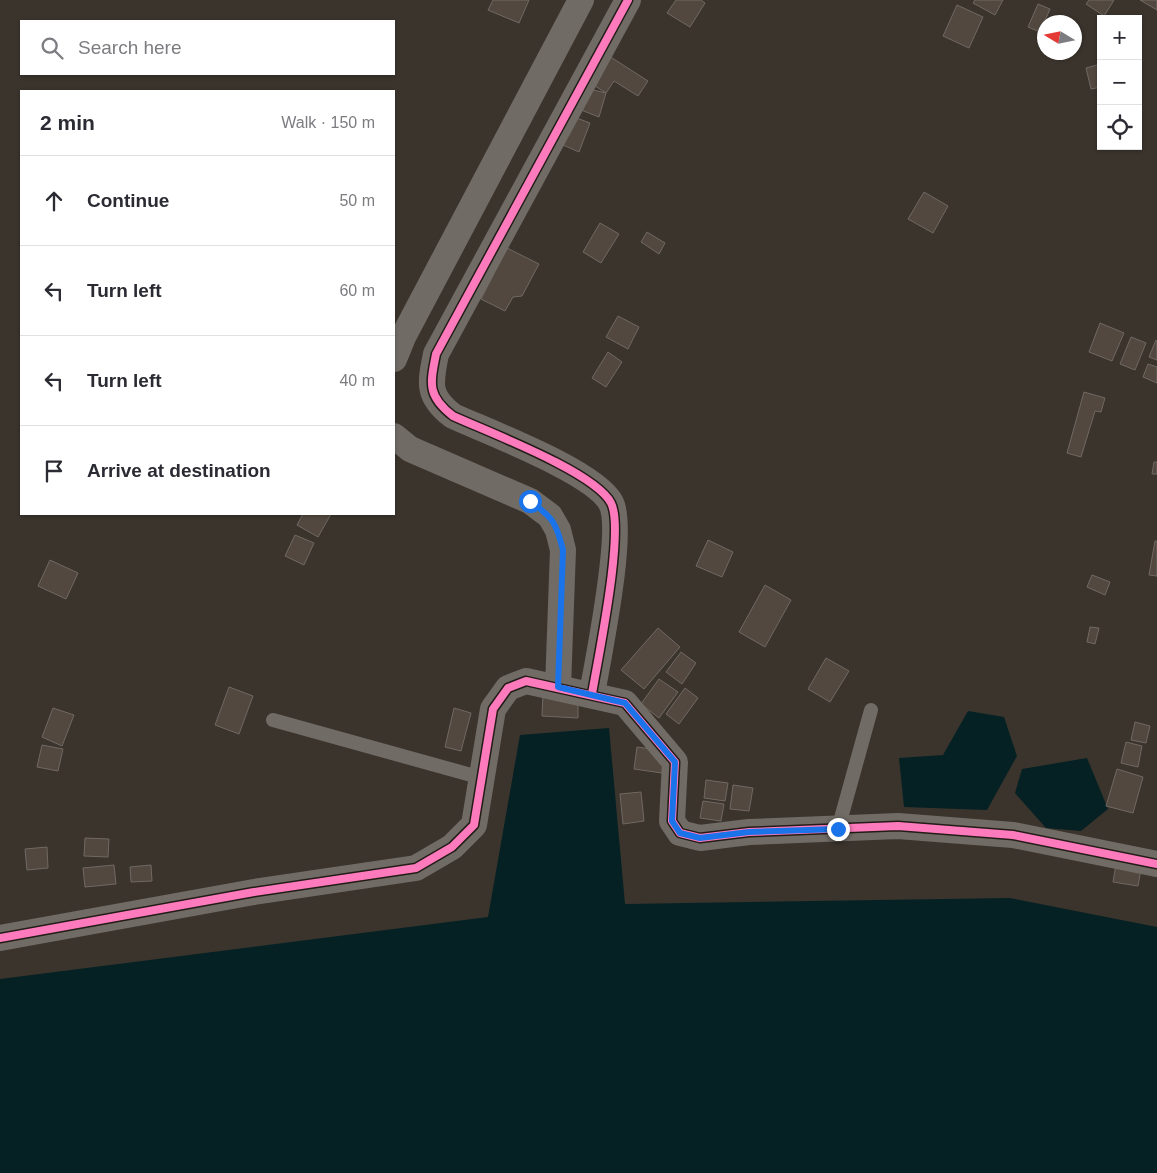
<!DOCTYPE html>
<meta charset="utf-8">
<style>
body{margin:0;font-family:Helvetica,sans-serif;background:#f2f2f3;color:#2b2b33}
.controls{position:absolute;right:15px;top:15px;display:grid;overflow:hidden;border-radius:0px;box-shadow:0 1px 4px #0004}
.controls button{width:45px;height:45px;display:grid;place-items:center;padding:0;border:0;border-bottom:1px solid #e1e1e2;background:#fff;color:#2b2b33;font:25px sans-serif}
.compass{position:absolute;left:1037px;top:15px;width:45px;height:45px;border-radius:50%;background:#fff;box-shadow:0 1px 4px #0004;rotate:280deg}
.stop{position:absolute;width:15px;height:15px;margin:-11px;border:4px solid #1a73e8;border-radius:50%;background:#fff}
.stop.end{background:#1a73e8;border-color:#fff;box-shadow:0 1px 5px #0008}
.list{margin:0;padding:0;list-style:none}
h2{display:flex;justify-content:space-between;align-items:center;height:65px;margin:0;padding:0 20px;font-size:21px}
h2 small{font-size:16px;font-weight:400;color:#7c7c81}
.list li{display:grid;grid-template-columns:32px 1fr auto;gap:15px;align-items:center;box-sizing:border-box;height:90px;padding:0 20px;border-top:1px solid #e1e1e2}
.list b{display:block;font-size:19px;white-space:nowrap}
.list em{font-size:16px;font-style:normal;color:#7c7c81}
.icon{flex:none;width:28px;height:28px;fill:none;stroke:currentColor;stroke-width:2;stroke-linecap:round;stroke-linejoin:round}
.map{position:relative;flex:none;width:1157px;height:1173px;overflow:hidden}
.search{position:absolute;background:#fff;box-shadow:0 1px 4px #0004;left:20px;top:20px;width:375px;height:55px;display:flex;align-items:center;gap:12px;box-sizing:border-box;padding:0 18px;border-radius:0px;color:#7c7c81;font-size:19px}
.panel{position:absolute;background:#fff;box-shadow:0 1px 4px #0004;left:20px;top:90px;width:375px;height:425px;border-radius:0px}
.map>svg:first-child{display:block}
</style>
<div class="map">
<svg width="1157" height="1173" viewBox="0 0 1157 1173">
<rect width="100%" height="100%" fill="#3b342d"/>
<g fill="#052123">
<polygon points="968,711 1004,717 1017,756 987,810 904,807 899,758 943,755"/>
<polygon points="609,728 625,904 1010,898 1157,927 1157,1173 0,1173 0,979 488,917 520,735"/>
<polygon points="1087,758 1108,809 1081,831 1046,828 1015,793 1022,769"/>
</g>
<g fill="#52483f" stroke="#706963">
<polygon points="493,0 529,0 519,23 488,10"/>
<polygon points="676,0 701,0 705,3 690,27 667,13"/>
<polygon points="975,0 1003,0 995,15 973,3"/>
<polygon points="1089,0 1114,0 1104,16 1086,4"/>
<polygon points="1140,0 1157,0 1157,10"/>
<polygon points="1038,4 1050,9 1040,32 1028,27"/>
<polygon points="957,5 983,17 969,48 943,36"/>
<polygon points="609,56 648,81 638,96 614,81 606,93 592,84"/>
<polygon points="1101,64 1101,87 1091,89 1086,68"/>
<polygon points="589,89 606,93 599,117 581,110"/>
<polygon points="574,117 590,123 579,152 563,145"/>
<polygon points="924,192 948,206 933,233 908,219"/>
<polygon points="600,223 619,234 601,263 583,252"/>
<polygon points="647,232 665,243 659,254 641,242"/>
<polygon points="507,248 539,264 522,296 513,297 505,311 481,299"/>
<polygon points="618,316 639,327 628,349 606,337"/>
<polygon points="1100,323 1124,333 1112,361 1089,352"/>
<polygon points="1131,337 1146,343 1135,370 1120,364"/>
<polygon points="1156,340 1157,341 1157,360 1149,357"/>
<polygon points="608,352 622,362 606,387 592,378"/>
<polygon points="1148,364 1157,367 1157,383 1143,377"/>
<polygon points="1084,392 1105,398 1101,412 1095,411 1081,457 1067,453"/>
<polygon points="1154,462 1157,462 1157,474 1152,474"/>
<polygon points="303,514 331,514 318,537 297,525"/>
<polygon points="295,535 314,543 304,565 285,556"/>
<polygon points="708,540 733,552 722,577 696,566"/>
<polygon points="1155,541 1157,541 1157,576 1149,575"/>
<polygon points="50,560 78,573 66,599 38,586"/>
<polygon points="1092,575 1110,582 1105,595 1087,587"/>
<polygon points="765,585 791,600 765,647 739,632"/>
<polygon points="1090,627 1099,628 1095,644 1087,642"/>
<polygon points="658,628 680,647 644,689 621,670"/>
<polygon points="681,652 696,663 682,684 666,672"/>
<polygon points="826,658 849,671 830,702 808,689"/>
<polygon points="659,679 678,692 659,718 641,704"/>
<polygon points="229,687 253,696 239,734 215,725"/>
<polygon points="685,688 698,698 679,724 666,714"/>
<polygon points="543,694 578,695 578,718 542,716"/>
<polygon points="53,708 74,715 62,746 42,737"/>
<polygon points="454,708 471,713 461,751 445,747"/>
<polygon points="1135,722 1150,726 1146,743 1131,740"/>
<polygon points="1126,742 1142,746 1138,767 1121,763"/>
<polygon points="42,745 63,749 58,771 37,767"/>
<polygon points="637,747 665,751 662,773 634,769"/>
<polygon points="1117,769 1143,777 1133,813 1106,806"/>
<polygon points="706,780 728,783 725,801 704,798"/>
<polygon points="733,785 753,788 749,811 730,809"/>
<polygon points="641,792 644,821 623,824 620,794"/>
<polygon points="703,801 724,804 721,821 700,818"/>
<polygon points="85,838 109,839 108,857 84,856"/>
<polygon points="47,847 48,868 27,870 25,849"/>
<polygon points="1116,864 1141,869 1138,886 1113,882"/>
<polygon points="114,865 116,884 85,887 83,868"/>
<polygon points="151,865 152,881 131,882 130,867"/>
</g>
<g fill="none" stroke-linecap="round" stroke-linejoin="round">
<g stroke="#706b65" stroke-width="14">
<polyline points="273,720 482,778"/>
<polyline points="838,829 871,710"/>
</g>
<g stroke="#706b65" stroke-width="26">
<polyline points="394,359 403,337 581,0"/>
<polyline points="394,436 410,449 530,501 550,516 558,530 563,550 558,687"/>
<path d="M 592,694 C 598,658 625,530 611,503 C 595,472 488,432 453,416 C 427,396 430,384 436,354 L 628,0"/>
<polyline points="0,938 254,892 416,868 452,847 474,825 493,709 508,688 526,681 625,703 675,762 672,821 680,833 700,838 749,832 898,826 1013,835 1157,864"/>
</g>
<g stroke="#231c17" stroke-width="11">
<g id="cycleway">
<path d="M 592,694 C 598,658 625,530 611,503 C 595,472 488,432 453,416 C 427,396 430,384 436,354 L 628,0"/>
<polyline points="0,938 254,892 416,868 452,847 474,825 493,709 508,688 526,681 625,703 675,762 672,821 680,833 700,838 749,832 898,826 1013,835 1157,864"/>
</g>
</g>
<use href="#cycleway" stroke="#fd7abc" stroke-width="8"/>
</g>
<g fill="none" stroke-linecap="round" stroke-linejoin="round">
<path stroke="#1a73e8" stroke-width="6" d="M 530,501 C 553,518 556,522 563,550 L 558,687 L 625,703 L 675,762 L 672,821 L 680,833 L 700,838 L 749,832 L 838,829"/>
</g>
</svg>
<div class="controls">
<button>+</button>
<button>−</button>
<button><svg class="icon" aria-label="locate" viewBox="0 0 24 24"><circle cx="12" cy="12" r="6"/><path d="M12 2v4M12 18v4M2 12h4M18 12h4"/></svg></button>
</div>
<svg class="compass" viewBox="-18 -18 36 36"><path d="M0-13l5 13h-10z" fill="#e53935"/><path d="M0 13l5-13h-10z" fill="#7c7c81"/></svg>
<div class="stop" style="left:530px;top:501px"></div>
<div class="stop end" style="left:838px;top:829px"></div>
<div class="search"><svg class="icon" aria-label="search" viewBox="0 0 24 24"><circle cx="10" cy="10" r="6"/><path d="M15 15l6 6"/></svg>Search here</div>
<section class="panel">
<h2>2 min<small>Walk · 150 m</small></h2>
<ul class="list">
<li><svg class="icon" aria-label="ahead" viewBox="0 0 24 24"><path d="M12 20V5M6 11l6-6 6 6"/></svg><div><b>Continue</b></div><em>50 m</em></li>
<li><svg class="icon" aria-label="left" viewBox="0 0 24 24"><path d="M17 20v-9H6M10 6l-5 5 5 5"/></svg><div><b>Turn left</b></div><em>60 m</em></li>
<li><svg class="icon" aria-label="left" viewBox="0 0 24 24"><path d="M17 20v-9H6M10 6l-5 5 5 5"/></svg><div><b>Turn left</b></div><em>40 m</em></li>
<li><svg class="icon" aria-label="arrive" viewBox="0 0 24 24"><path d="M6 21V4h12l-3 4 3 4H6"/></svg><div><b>Arrive at destination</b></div></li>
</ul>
</section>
</div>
